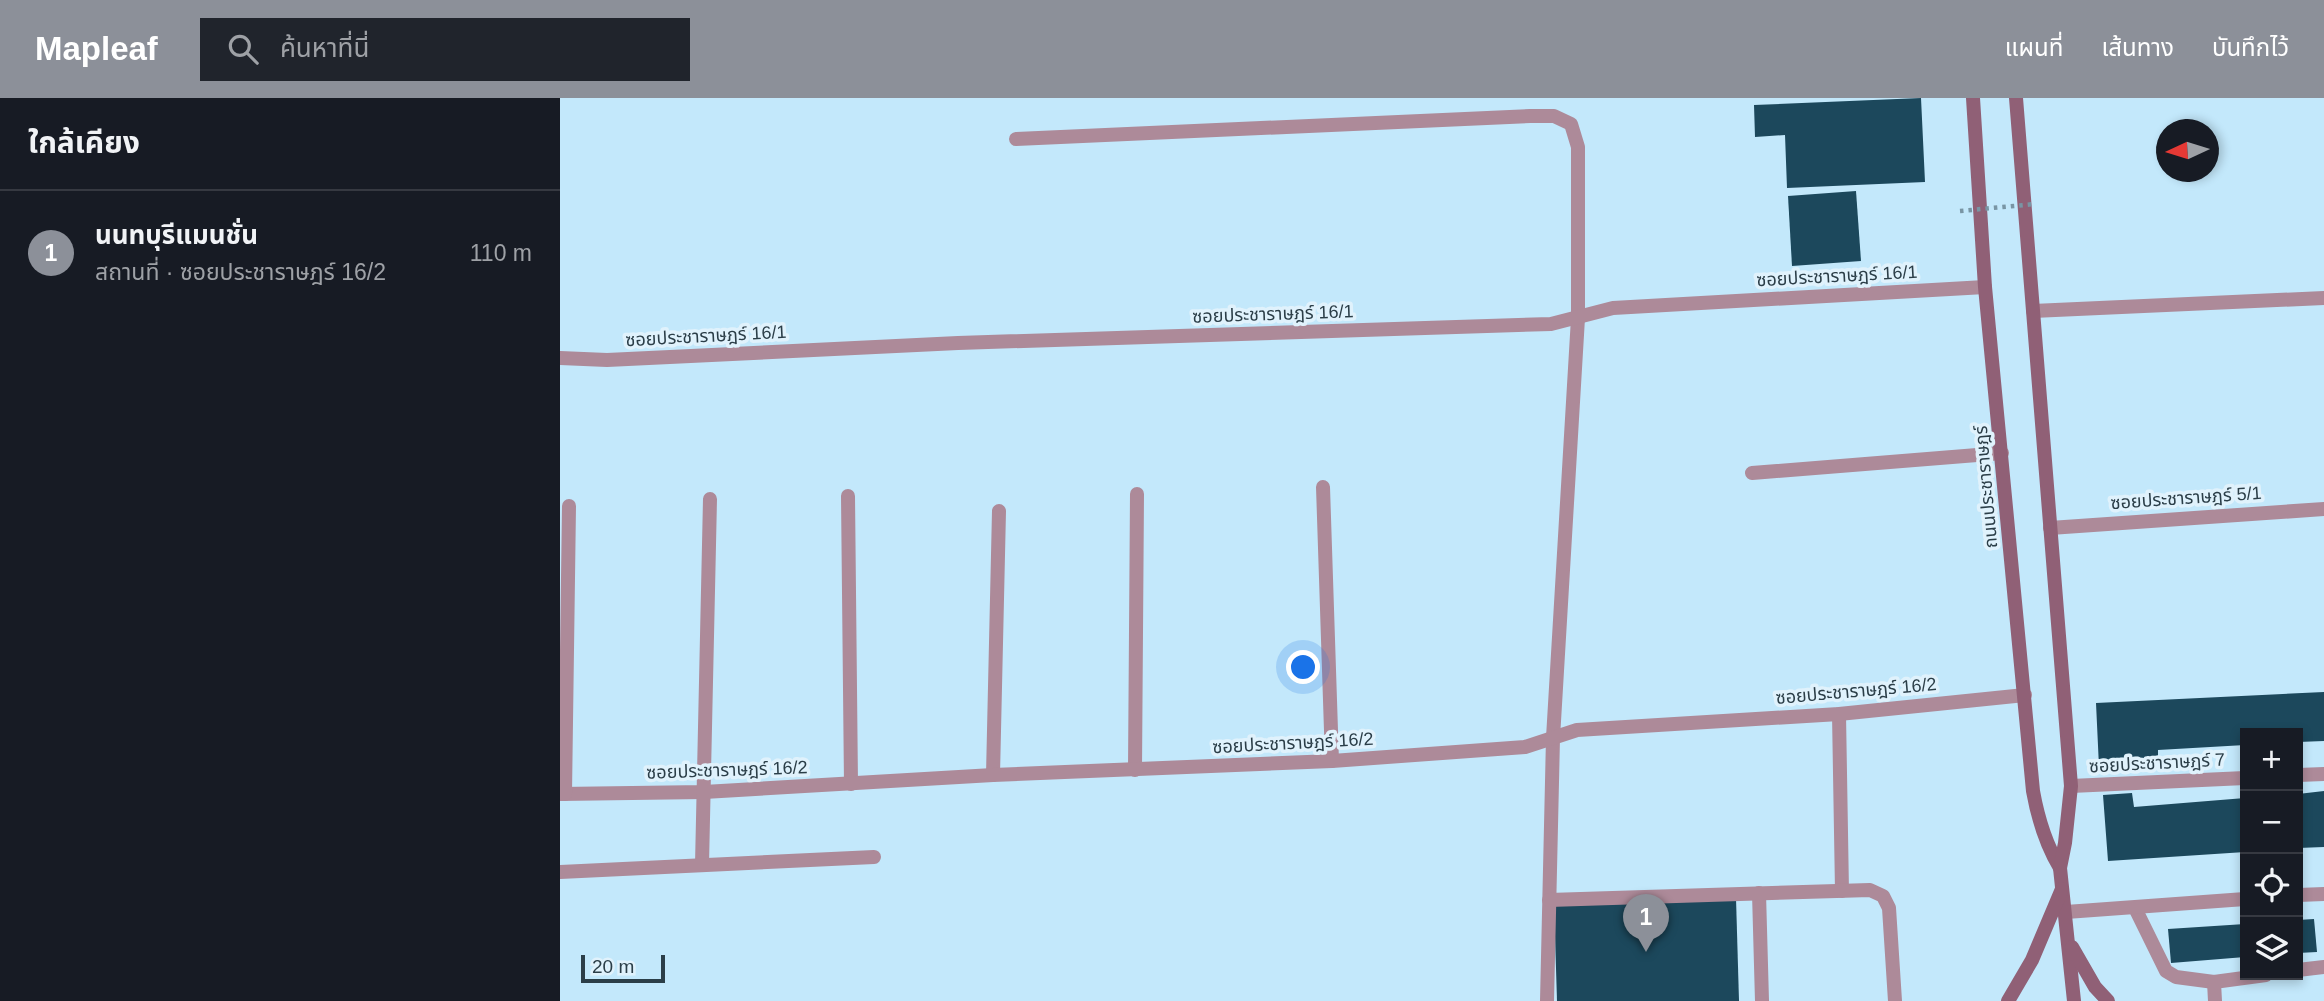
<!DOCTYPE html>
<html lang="th">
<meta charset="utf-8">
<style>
body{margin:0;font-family:Helvetica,"Noto Sans Thai",sans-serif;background:#20242c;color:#f1f3f6}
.controls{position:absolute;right:21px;bottom:21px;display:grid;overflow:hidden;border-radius:0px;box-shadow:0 4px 10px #0003}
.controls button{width:63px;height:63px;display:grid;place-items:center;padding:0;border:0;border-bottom:2px solid #363941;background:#171b24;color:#f1f3f6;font:35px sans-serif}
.compass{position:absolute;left:1596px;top:21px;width:63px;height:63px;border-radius:50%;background:#171b24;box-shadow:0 4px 10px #0003;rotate:266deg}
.scale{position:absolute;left:21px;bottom:18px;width:84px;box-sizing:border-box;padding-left:7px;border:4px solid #2b3e48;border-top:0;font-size:19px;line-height:24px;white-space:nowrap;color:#2b3e48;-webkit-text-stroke:5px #e0f2fc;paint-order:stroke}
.you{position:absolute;left:744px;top:570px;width:24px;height:24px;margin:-18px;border:5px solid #fff;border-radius:50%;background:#1a73e8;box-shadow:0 0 0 10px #1a73e833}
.badge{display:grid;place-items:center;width:46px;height:46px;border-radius:50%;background:#8c9099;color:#fff;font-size:23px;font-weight:700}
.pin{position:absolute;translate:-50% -58px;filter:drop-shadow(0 2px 4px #0008)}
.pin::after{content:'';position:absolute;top:37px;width:24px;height:21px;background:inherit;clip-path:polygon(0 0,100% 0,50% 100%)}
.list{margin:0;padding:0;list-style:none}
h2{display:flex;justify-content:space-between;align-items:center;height:91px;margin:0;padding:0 28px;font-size:30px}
h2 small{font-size:23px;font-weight:400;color:#9ea1a6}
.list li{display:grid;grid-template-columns:46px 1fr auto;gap:21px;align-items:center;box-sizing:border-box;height:126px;padding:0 28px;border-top:2px solid #363941}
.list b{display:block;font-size:26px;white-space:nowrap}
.list p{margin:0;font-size:23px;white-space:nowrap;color:#9ea1a6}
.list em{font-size:23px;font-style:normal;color:#9ea1a6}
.icon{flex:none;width:38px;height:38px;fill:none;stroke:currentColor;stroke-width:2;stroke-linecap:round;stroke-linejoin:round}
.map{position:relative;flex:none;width:1764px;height:903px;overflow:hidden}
header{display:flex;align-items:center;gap:42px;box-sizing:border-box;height:98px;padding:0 35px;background:#8c9099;color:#fff}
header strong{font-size:33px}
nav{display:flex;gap:38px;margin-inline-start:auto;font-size:24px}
.search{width:490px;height:63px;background:#20242c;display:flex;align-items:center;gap:18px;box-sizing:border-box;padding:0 24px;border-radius:0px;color:#9ea1a6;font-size:26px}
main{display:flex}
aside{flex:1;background:#171b24}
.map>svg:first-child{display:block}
</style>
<header>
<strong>Mapleaf</strong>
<div class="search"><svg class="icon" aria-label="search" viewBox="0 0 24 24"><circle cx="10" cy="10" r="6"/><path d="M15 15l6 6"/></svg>ค้นหาที่นี่</div>
<nav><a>แผนที่</a><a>เส้นทาง</a><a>บันทึกไว้</a></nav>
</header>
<main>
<aside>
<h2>ใกล้เคียง<small></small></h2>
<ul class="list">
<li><span class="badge">1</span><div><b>นนทบุรีแมนชั่น</b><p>สถานที่ · ซอยประชาราษฎร์ 16/2</p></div><em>110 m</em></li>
</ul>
</aside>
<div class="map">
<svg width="1764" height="903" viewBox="0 0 1764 903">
<rect width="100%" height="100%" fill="#c3e8fb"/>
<g fill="#1c485c">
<polygon points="1361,0 1365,84 1227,90 1225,37 1195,39 1194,7"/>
<polygon points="1296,93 1301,163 1232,168 1228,98"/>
<polygon points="1764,594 1764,643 1738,644 1738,635 1685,635 1685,647 1598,652 1598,667 1539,669 1536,605"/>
<polygon points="1764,693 1764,749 1738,750 1738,696"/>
<polygon points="1572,695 1574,709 1685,700 1685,754 1548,763 1543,697"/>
<polygon points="1176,800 1179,903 997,903 994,806"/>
<polygon points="1754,821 1757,854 1738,855 1738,822"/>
<polygon points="1685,826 1685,859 1611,865 1608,831"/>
</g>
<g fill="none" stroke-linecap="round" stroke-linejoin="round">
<g stroke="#ad8a99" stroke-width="14">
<polyline points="1738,797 1764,796"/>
<polyline points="1575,810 1606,873 1616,879 1654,884"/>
<polyline points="1506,814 1685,801"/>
<polyline points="1738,872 1764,869"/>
<polyline points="1655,903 1654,884 1706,877"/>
</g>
<g stroke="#ad8a99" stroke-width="14">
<polyline points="456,41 970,18 994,18 1011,26 1018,49 1018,220 993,640 987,903"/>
<polyline points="1473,213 1764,200"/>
<polyline points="0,260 47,262 398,245 991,226 1053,210 1425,189"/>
<polyline points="1192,375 1442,355"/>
<polyline points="763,389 772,663"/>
<polyline points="288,398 291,686"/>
<polyline points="1490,430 1764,411"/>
<polyline points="1279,616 1282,793"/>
<polyline points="575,672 577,396"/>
<polyline points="433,677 439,413"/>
<polyline points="1738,677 1764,676"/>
<polyline points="1511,688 1685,680"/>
<polyline points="0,696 144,694 433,677 772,663 965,649 1017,632 1279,616 1465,597"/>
<polyline points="5,696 9,408"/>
<polyline points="142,767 150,401"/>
<polyline points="0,774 314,759"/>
<polyline points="1199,795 1202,903"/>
<polyline points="989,802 1310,792 1323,798 1329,810 1335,903"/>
</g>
<g stroke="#906076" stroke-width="14">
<path d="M 1413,0 L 1425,189 L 1473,693 C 1478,721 1485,745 1500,770"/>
<polyline points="1456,0 1511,688 1505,745 1500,770 1514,903"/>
<polyline points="1512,849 1535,889 1548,903"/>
<polyline points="1448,903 1472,862 1502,791"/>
</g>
<polyline stroke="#7995a4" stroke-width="4.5" stroke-dasharray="3.5 5" stroke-linecap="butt" points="1400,113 1475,106"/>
</g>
<g text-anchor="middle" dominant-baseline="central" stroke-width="7" stroke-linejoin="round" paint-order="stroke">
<g font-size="18" fill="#2b3e48" stroke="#e0f2fc">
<text transform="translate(1277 178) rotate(-3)">ซอยประชาราษฎร์ 16/1</text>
<text transform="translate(713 216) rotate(-2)">ซอยประชาราษฎร์ 16/1</text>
<text transform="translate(146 238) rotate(-3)">ซอยประชาราษฎร์ 16/1</text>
<text transform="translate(1426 389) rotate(-95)">ถนนประชาราษฎร์</text>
<text transform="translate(1626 400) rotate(-4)">ซอยประชาราษฎร์ 5/1</text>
<text transform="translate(1296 593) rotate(-5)">ซอยประชาราษฎร์ 16/2</text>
<text transform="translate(733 645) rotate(-3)">ซอยประชาราษฎร์ 16/2</text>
<text transform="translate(1597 665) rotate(-3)">ซอยประชาราษฎร์ 7</text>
<text transform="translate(167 672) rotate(-2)">ซอยประชาราษฎร์ 16/2</text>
</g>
</g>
</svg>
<div class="controls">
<button>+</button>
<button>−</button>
<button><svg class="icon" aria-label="locate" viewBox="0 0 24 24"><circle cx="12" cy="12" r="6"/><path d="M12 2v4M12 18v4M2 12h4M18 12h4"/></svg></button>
<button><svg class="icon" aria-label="layers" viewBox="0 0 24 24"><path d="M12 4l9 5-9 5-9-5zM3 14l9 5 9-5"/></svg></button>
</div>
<svg class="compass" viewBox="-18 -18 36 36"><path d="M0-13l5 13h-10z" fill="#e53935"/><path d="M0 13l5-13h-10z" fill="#9ea1a6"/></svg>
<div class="scale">20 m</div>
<div class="you"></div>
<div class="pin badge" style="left:1086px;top:854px">1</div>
</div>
</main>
